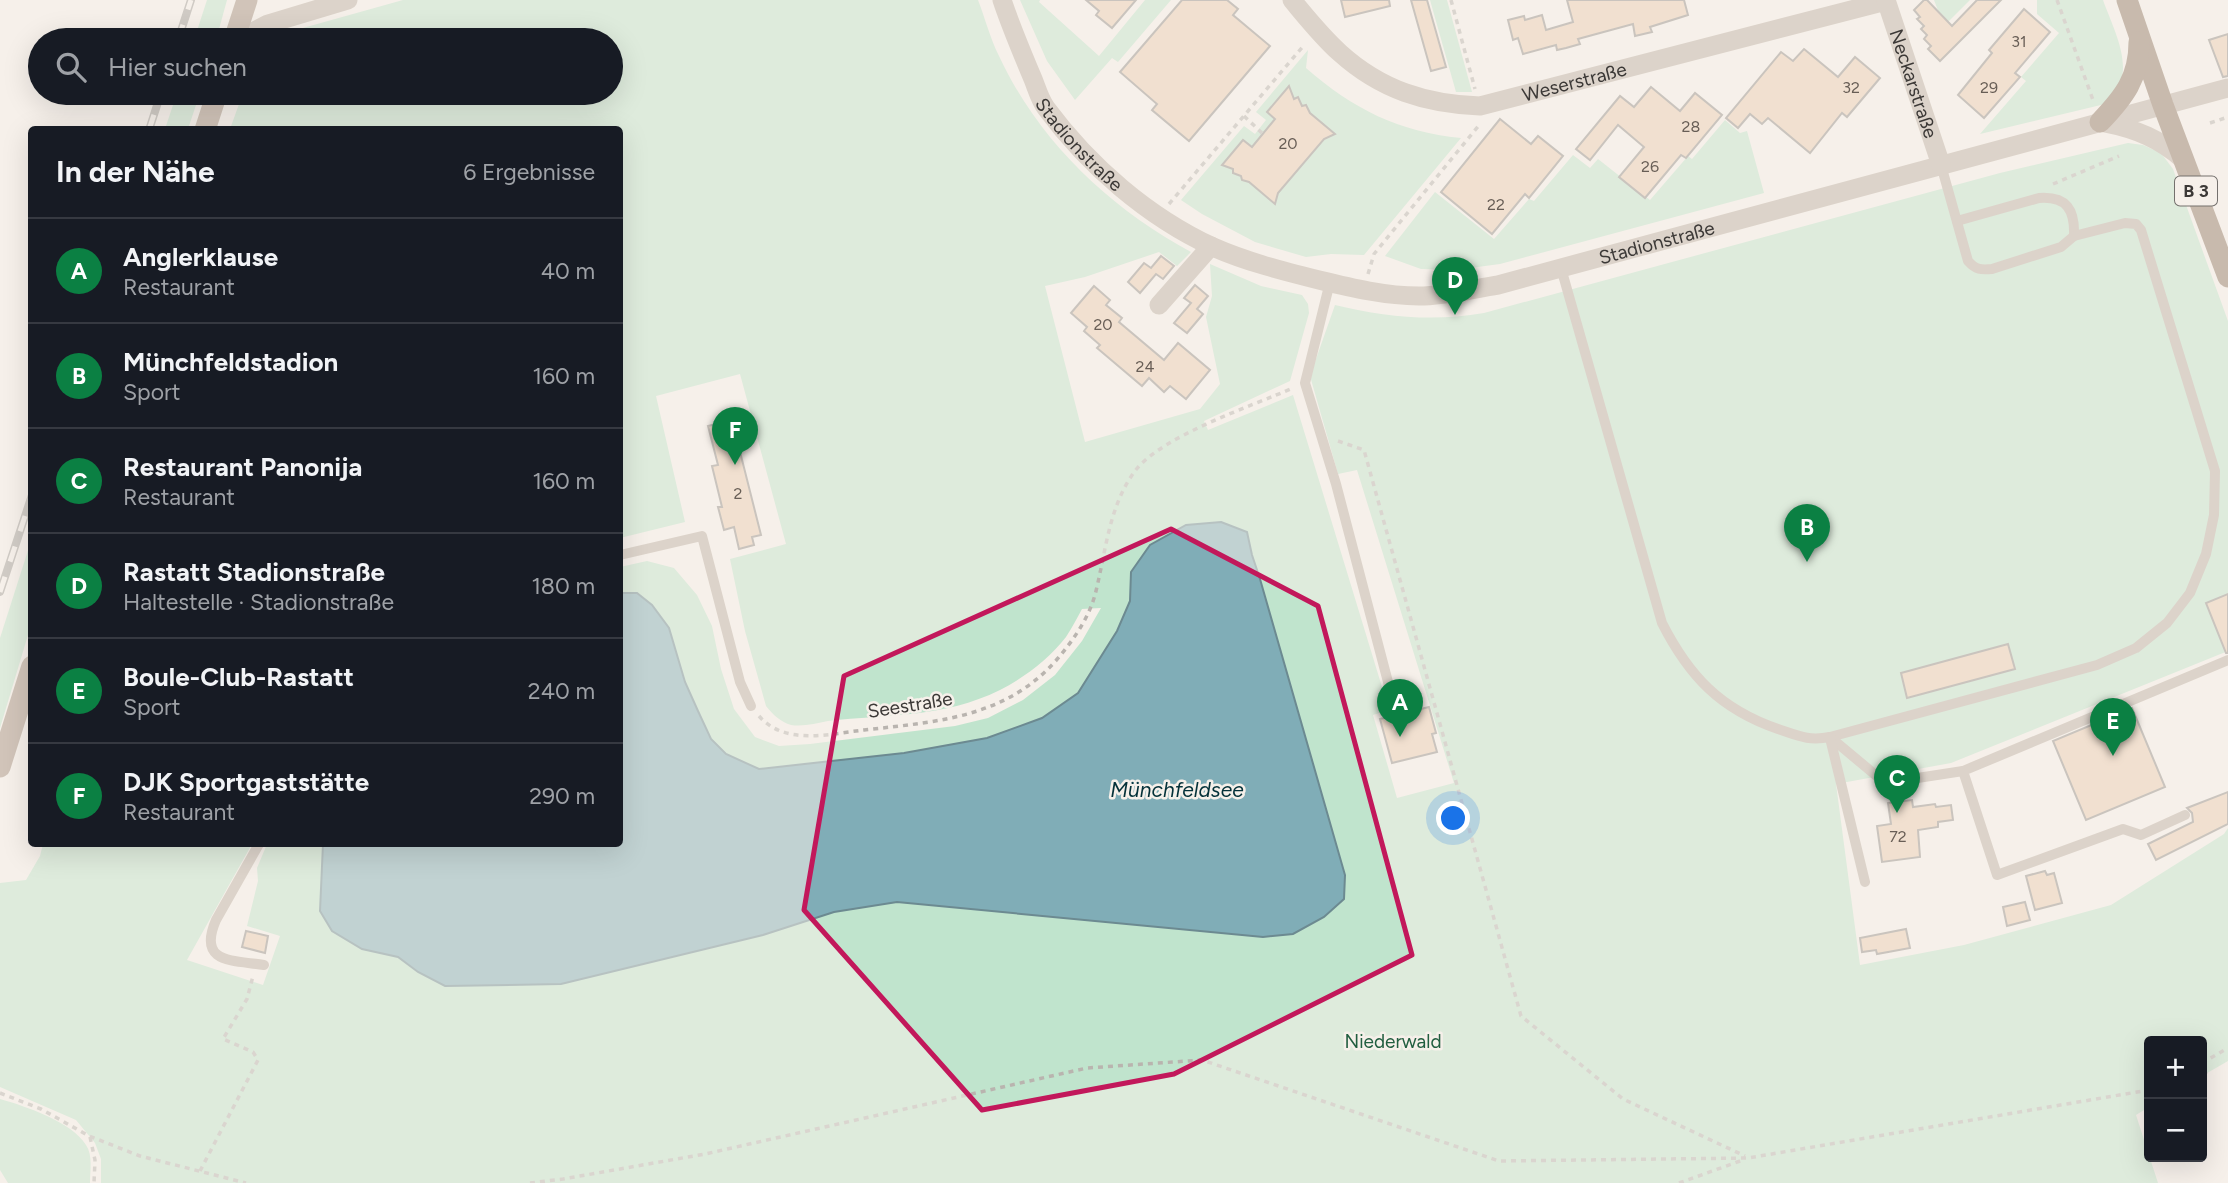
<!DOCTYPE html>
<html lang="de">
<meta charset="utf-8">
<style>
body{margin:0;font-family:Figtree,sans-serif;background:#20242c;color:#f1f3f6}
.controls{position:absolute;right:21px;bottom:21px;display:grid;overflow:hidden;border-radius:7px;box-shadow:0 7px 28px #0002}
.controls button{width:63px;height:63px;display:grid;place-items:center;padding:0;border:0;border-bottom:2px solid #363941;background:#171b24;color:#f1f3f6;font:35px sans-serif}
.you{position:absolute;left:1454px;top:819px;width:24px;height:24px;margin:-18px;border:5px solid #fff;border-radius:50%;background:#1a73e8;box-shadow:0 0 0 10px #1a73e833}
.badge{display:grid;place-items:center;width:46px;height:46px;border-radius:50%;background:#0b8043;color:#fff;font-size:23px;font-weight:700}
.pin{position:absolute;translate:-50% -58px;filter:drop-shadow(0 2px 4px #0008)}
.pin::after{content:'';position:absolute;top:37px;width:24px;height:21px;background:inherit;clip-path:polygon(0 0,100% 0,50% 100%)}
.list{margin:0;padding:0;list-style:none}
h2{display:flex;justify-content:space-between;align-items:center;height:91px;margin:0;padding:0 28px;font-size:30px}
h2 small{font-size:23px;font-weight:400;color:#9ea1a6}
.list li{display:grid;grid-template-columns:46px 1fr auto;gap:21px;align-items:center;box-sizing:border-box;height:105px;padding:0 28px;border-top:2px solid #363941}
.list b{display:block;font-size:26px;white-space:nowrap}
.list p{margin:0;font-size:23px;white-space:nowrap;color:#9ea1a6}
.list em{font-size:23px;font-style:normal;color:#9ea1a6}
.icon{flex:none;width:38px;height:38px;fill:none;stroke:currentColor;stroke-width:2;stroke-linecap:round;stroke-linejoin:round}
.map{position:relative;flex:none;width:2228px;height:1183px;overflow:hidden}
.search{position:absolute;background:#171b24;box-shadow:0 7px 28px #0002;left:28px;top:28px;width:595px;height:77px;display:flex;align-items:center;gap:18px;box-sizing:border-box;padding:0 24px;border-radius:38px;color:#9ea1a6;font-size:26px}
.panel{position:absolute;background:#171b24;box-shadow:0 7px 28px #0002;left:28px;top:126px;width:595px;height:721px;border-radius:7px}
.map>svg:first-child{display:block}
</style>
<div class="map">
<svg width="2228" height="1183" viewBox="0 0 2228 1183">
<rect width="100%" height="100%" fill="#f6f0ea"/>
<g fill="#c0e4cd">
<polygon points="207,0 227,0 216,40 194,40"/>
<path d="M 403,0 L 978,0 C 985,18 990,38 999,56 C 1038,140 1109,208 1191,252 L 1177,266 L 1159,252 L 1085,277 L 1045,286 L 1085,442 L 1200,409 L 1220,384 L 1206,317 L 1212,296 L 1210,264 L 1261,286 L 1302,295 L 1308,304 L 1309,313 L 1290,381 L 1204,421 L 1208,430 L 1293,395 L 1389,710 L 1373,715 L 1397,798 L 1454,783 L 1357,470 L 1338,474 L 1310,376 L 1335,305 C 1385,317 1433,322 1484,313 L 2000,173 L 2128,143 L 2143,145 L 2161,153 L 2173,169 L 2228,321 L 2228,651 L 1951,763 L 1836,784 L 1860,965 L 1964,945 L 2111,905 L 2224,834 L 2228,828 L 2228,1061 L 2202,1076 L 2202,1041 L 2149,1041 L 2149,1107 L 2136,1115 L 2158,1183 L 101,1183 L 101,1159 L 95,1143 L 76,1120 L 0,1087 L 0,883 L 26,880 L 40,856 L 43,844 L 252,844 L 187,960 L 263,985 L 280,936 L 247,926 L 258,881 L 257,868 L 267,844 L 323,844 L 320,911 L 362,949 L 398,957 L 418,972 L 446,986 L 561,984 L 763,935 L 834,912 L 897,902 L 1263,937 L 1293,934 L 1324,917 L 1260,579 L 1252,555 L 1247,532 L 1131,572 L 1130,601 L 1117,631 L 1079,693 L 1042,718 L 987,738 L 904,753 L 759,769 L 726,754 L 711,739 L 685,682 L 669,628 L 638,593 L 620,593 L 620,567 L 647,561 L 674,568 L 697,595 L 712,626 L 721,669 L 734,709 L 755,737 L 779,746 L 810,744 L 955,726 L 988,718 L 1023,700 L 1055,675 L 1082,641 L 1101,608 L 1082,609 C 1077,618 1072,628 1066,637 C 1050,658 1024,678 1000,690 C 943,718 889,714 828,721 C 816,723 804,727 791,725 C 781,722 773,715 766,706 L 745,631 L 730,559 L 786,544 L 740,374 L 656,396 L 685,522 L 620,538 L 620,130 L 230,129 L 243,93 L 611,93 L 611,40 L 260,40 Z"/>
<polygon points="1020,0 1040,0 1039,2 1099,56 1145,0 1171,0 1118,62 1112,58 1075,100 1047,61"/>
<polygon points="1430,0 1447,0 1472,92 1456,92"/>
<polygon points="1934,0 1970,0 1944,26"/>
<path d="M 2037,0 L 2103,0 C 2111,23 2129,56 2121,81 C 2118,89 2110,97 2105,104 L 1980,134 L 2026,81 L 2021,77 L 2059,33 L 2037,14 Z"/>
<path d="M 1308,50 L 1306,68 C 1353,109 1399,132 1461,138 L 1364,255 L 1331,254 L 1306,257 L 1255,242 L 1202,214 L 1181,200 L 1244,126 L 1255,134 L 1266,120 L 1256,112 Z"/>
<polygon points="177,93 200,93 188,129 165,129"/>
<polygon points="1725,120 1740,133 1747,131 1764,193 1500,264 1455,270 1421,269 1385,256 1435,192 1494,239 1529,199 1534,201 1573,155 1590,168 1598,159 1650,200 1688,156 1692,159"/>
<polygon points="31,541 31,625 0,728 0,638"/>
<path d="M 0,1099 C 25,1106 72,1122 86,1145 C 93,1155 90,1171 90,1183 L 8,1183 L 0,1170 Z"/>
</g>
<polygon fill="#80adb7" stroke="#6c8a91" stroke-width="2" points="1221,522 1247,532 1252,555 1260,579 1345,875 1344,899 1324,917 1293,934 1263,937 897,902 834,912 763,935 561,984 445,986 418,972 398,957 362,949 332,931 320,911 323,844 620,844 620,593 637,593 652,605 669,628 685,682 698,711 711,739 726,754 759,769 904,753 987,738 1042,718 1078,693 1117,631 1130,601 1131,572 1150,545 1186,525"/>
<g fill="#eacdb1" stroke="#958f8a" stroke-width="2">
<polygon points="1086,0 1136,0 1112,28 1096,15 1099,11"/>
<polygon points="1182,0 1227,0 1238,9 1233,15 1270,46 1189,141 1152,110 1157,104 1120,72"/>
<polygon points="1341,0 1389,0 1390,6 1345,17"/>
<polygon points="1411,0 1427,0 1446,67 1431,71"/>
<polygon points="1567,0 1684,0 1688,15 1650,27 1652,32 1635,36 1633,24 1578,39 1580,44 1566,48 1557,50 1556,45 1523,54 1518,38 1513,40 1508,20 1524,16 1525,20 1542,15 1546,30 1573,22"/>
<polygon points="1924,0 1927,0 1952,26 1977,0 2001,0 1940,61 1928,49 1931,46 1924,39 1927,35 1921,29 1924,26 1917,19 1920,17 1914,10"/>
<polygon points="2024,9 2050,32 2015,73 2020,77 1984,118 1958,95 1992,53 1989,50"/>
<polygon points="2228,34 2228,76 2223,77 2209,40"/>
<polygon points="1804,49 1838,77 1855,57 1880,78 1847,117 1842,113 1810,153 1768,118 1762,124 1750,114 1738,128 1726,118 1781,52 1793,61"/>
<polygon points="1289,86 1294,99 1298,97 1302,106 1306,105 1310,113 1335,134 1324,139 1278,193 1275,204 1249,182 1242,180 1241,176 1233,173 1233,169 1222,165 1243,140 1252,147 1275,119 1267,112"/>
<polygon points="1651,87 1680,111 1695,93 1722,115 1686,158 1681,155 1645,198 1619,177 1644,147 1618,125 1590,160 1576,149 1620,96 1634,107"/>
<polygon points="1500,119 1531,144 1538,136 1563,156 1529,198 1525,194 1492,234 1441,192"/>
<polygon points="1161,256 1174,266 1163,279 1156,274 1140,293 1128,282 1144,263 1151,268"/>
<polygon points="1195,285 1208,296 1197,309 1203,314 1187,333 1174,323 1191,303 1184,298"/>
<polygon points="1094,286 1110,300 1106,305 1122,318 1119,322 1164,360 1178,343 1210,370 1186,399 1170,386 1164,392 1149,378 1142,386 1097,348 1100,345 1084,331 1087,327 1071,313"/>
<polygon points="732,420 761,535 752,537 754,545 739,549 734,527 724,530 718,507 722,507 712,466 718,465 708,426"/>
<polygon points="2228,594 2228,653 2226,653 2206,603"/>
<polygon points="2008,644 2015,669 1907,698 1901,673"/>
<polygon points="1429,707 1436,733 1432,734 1437,752 1392,763 1380,719"/>
<polygon points="2132,708 2165,787 2086,820 2053,741"/>
<polygon points="2228,792 2228,824 2156,860 2148,844 2193,822 2192,813 2187,808"/>
<polygon points="1912,800 1913,807 1935,804 1936,807 1951,805 1953,820 1938,822 1938,827 1918,830 1920,857 1882,862 1877,826 1891,824 1888,803"/>
<polygon points="2045,871 2047,875 2054,873 2062,903 2035,910 2026,876"/>
<polygon points="2025,902 2030,920 2007,926 2003,907"/>
<polygon points="1906,929 1910,948 1877,954 1876,950 1862,952 1860,938"/>
<polygon points="246,931 268,936 265,953 242,947"/>
</g>
<g fill="none" stroke-linecap="round" stroke-linejoin="round">
<g stroke="#b9b4af" stroke-width="3.5" stroke-dasharray="5 5" stroke-linecap="butt">
<polyline points="1451,0 1475,89"/>
<polyline points="2057,0 2093,100"/>
<polyline points="1244,116 1263,134"/>
<polyline points="2210,123 2228,117"/>
<polyline points="2053,184 2119,156"/>
<polyline points="1169,204 1305,44"/>
<polyline points="1368,274 1374,254 1480,124"/>
<polyline points="1338,441 1364,450 1521,1016 1623,1099 1745,1156"/>
<path d="M 759,716 C 785,746 829,734 864,730 C 944,721 1015,717 1067,647 C 1080,630 1091,612 1096,591 C 1106,550 1109,506 1135,471 C 1161,436 1252,406 1293,388"/>
<polyline points="2202,1063 2228,1048"/>
<polyline points="2202,1063 2206,1074"/>
<polyline points="0,1093 41,1109 89,1136 140,1156 246,1183"/>
<polyline points="90,1137 95,1160 94,1183"/>
<polyline points="200,1171 258,1060 253,1052 223,1039 247,999 253,976"/>
<polyline points="530,1183 563,1179 705,1154 1087,1068 1202,1060 1499,1161 1748,1158 2149,1090"/>
<polyline points="1679,1183 1743,1160"/>
</g>
<g stroke="#bdafa4" stroke-width="10">
<path d="M 1957,221 L 2039,198 C 2067,196 2075,210 2074,236"/>
<path d="M 1561,268 L 1662,623 C 1689,676 1720,709 1778,729 C 1799,736 1808,741 1830,737 L 2097,665 L 2136,648 L 2167,623 L 2190,593 L 2206,554 L 2214,515 L 2215,471 L 2141,230 L 2136,224 L 2125,223 L 2074,236 L 2061,247 L 1992,269 C 1981,270 1976,270 1968,261 L 1941,165"/>
<polyline points="1330,282 1305,383 1336,484 1393,701"/>
<polyline points="620,555 702,536 740,682 751,706"/>
<polyline points="1830,737 1885,783 1963,771"/>
<polyline points="1830,738 1865,882"/>
<polyline points="2185,815 2141,835 2123,829 1997,875 1963,771 2228,660"/>
<path d="M 259,844 L 216,920 C 197,964 233,960 264,965"/>
</g>
<g stroke="#bdafa4" stroke-width="19">
<path id="s1" d="M 1002,0 C 1011,27 1022,53 1033,79 C 1037,89 1040,100 1046,108 C 1089,166 1148,217 1213,247 C 1247,262 1283,271 1319,280 C 1352,288 1386,296 1419,296 C 1446,296 1472,289 1498,285 L 2228,88"/>
<path id="s2" d="M 1292,0 C 1307,18 1322,37 1340,53 C 1381,90 1426,104 1480,106 L 1886,1"/>
<path id="s3" d="M 1886,0 L 1941,165"/>
<polyline points="237,40 268,24 348,0"/>
<path d="M 2105,123 C 2136,129 2160,139 2184,160"/>
<polyline points="1159,305 1211,246"/>
</g>
<g stroke="#a48f7f" stroke-width="21">
<polyline points="234,40 247,0"/>
<polyline points="205,130 217,93"/>
<polyline points="0,767 32,666"/>
</g>
<g stroke="#917865" stroke-width="21">
<polyline points="2127,0 2163,105 2228,277"/>
<path d="M 2100,122 C 2124,97 2139,78 2139,42"/>
</g>
<g stroke="#a29d99" stroke-width="8">
<g id="rail">
<polyline points="178,40 191,0"/>
<polyline points="149,130 161,93"/>
<polyline points="0,592 32,495"/>
</g>
</g>
<use href="#rail" stroke="#f6f0ea" stroke-width="5" stroke-dasharray="16" stroke-linecap="butt"/>
</g>
<path d="M0 0H2228V1183H0ZM 1171,529 L 1318,606 L 1412,955 L 1174,1074 L 982,1110 L 804,910 L 844,676 Z" fill="#f6f0ea" fill-opacity=".55" fill-rule="evenodd"/>
<path fill="none" stroke="#c2185b" stroke-width="5" stroke-linejoin="round" d="M 1171,529 L 1318,606 L 1412,955 L 1174,1074 L 982,1110 L 804,910 L 844,676 Z"/>
<g text-anchor="middle" dominant-baseline="central" stroke-width="5" stroke-linejoin="round" paint-order="stroke">
<g font-size="16" fill="#685e56">
<text x="2019" y="41">31</text>
<text x="1851" y="87">32</text>
<text x="1989" y="87">29</text>
<text x="1691" y="126">28</text>
<text x="1288" y="143">20</text>
<text x="1650" y="166">26</text>
<text x="1496" y="204">22</text>
<text x="1103" y="324">20</text>
<text x="1145" y="366">24</text>
<text x="738" y="493">2</text>
<text x="1898" y="836">72</text>
</g>
<rect fill="#f6f0ea" stroke="#74706d" stroke-width="2" x="2175" y="176.5" width="42" height="29" rx="5"/>
<g font-size="18" font-weight="bold" fill="#3c3937">
<text x="2196" y="191">B 3</text>
</g>
<g font-size="19" fill="#3c3937" stroke="#f6f0ea">
<text stroke="none"><textPath href="#s2" startOffset="322">Weserstraße</textPath></text>
<text stroke="none"><textPath href="#s3" startOffset="88">Neckarstraße</textPath></text>
<text stroke="none"><textPath href="#s1" startOffset="166">Stadionstraße</textPath></text>
<text stroke="none"><textPath href="#s1" startOffset="793">Stadionstraße</textPath></text>
<text transform="translate(910 705) rotate(-9)">Seestraße</text>
</g>
<g font-size="19" fill="#225e40" stroke="#f6f0ea">
<text x="1393" y="1041">Niederwald</text>
</g>
<g font-size="21" font-style="italic" fill="#043139" stroke="#f6f0ea">
<text x="1177" y="789">Münchfeldsee</text>
</g>
</g>
</svg>
<div class="controls">
<button>+</button>
<button>−</button>
</div>
<div class="you"></div>
<div class="pin badge" style="left:1400px;top:737px">A</div>
<div class="pin badge" style="left:1807px;top:562px">B</div>
<div class="pin badge" style="left:1897px;top:813px">C</div>
<div class="pin badge" style="left:1455px;top:315px">D</div>
<div class="pin badge" style="left:2113px;top:756px">E</div>
<div class="pin badge" style="left:735px;top:465px">F</div>
<div class="search"><svg class="icon" aria-label="search" viewBox="0 0 24 24"><circle cx="10" cy="10" r="6"/><path d="M15 15l6 6"/></svg>Hier suchen</div>
<section class="panel">
<h2>In der Nähe<small>6 Ergebnisse</small></h2>
<ul class="list">
<li><span class="badge">A</span><div><b>Anglerklause</b><p>Restaurant</p></div><em>40 m</em></li>
<li><span class="badge">B</span><div><b>Münchfeldstadion</b><p>Sport</p></div><em>160 m</em></li>
<li><span class="badge">C</span><div><b>Restaurant Panonija</b><p>Restaurant</p></div><em>160 m</em></li>
<li><span class="badge">D</span><div><b>Rastatt Stadionstraße</b><p>Haltestelle · Stadionstraße</p></div><em>180 m</em></li>
<li><span class="badge">E</span><div><b>Boule-Club-Rastatt</b><p>Sport</p></div><em>240 m</em></li>
<li><span class="badge">F</span><div><b>DJK Sportgaststätte</b><p>Restaurant</p></div><em>290 m</em></li>
</ul>
</section>
</div>
